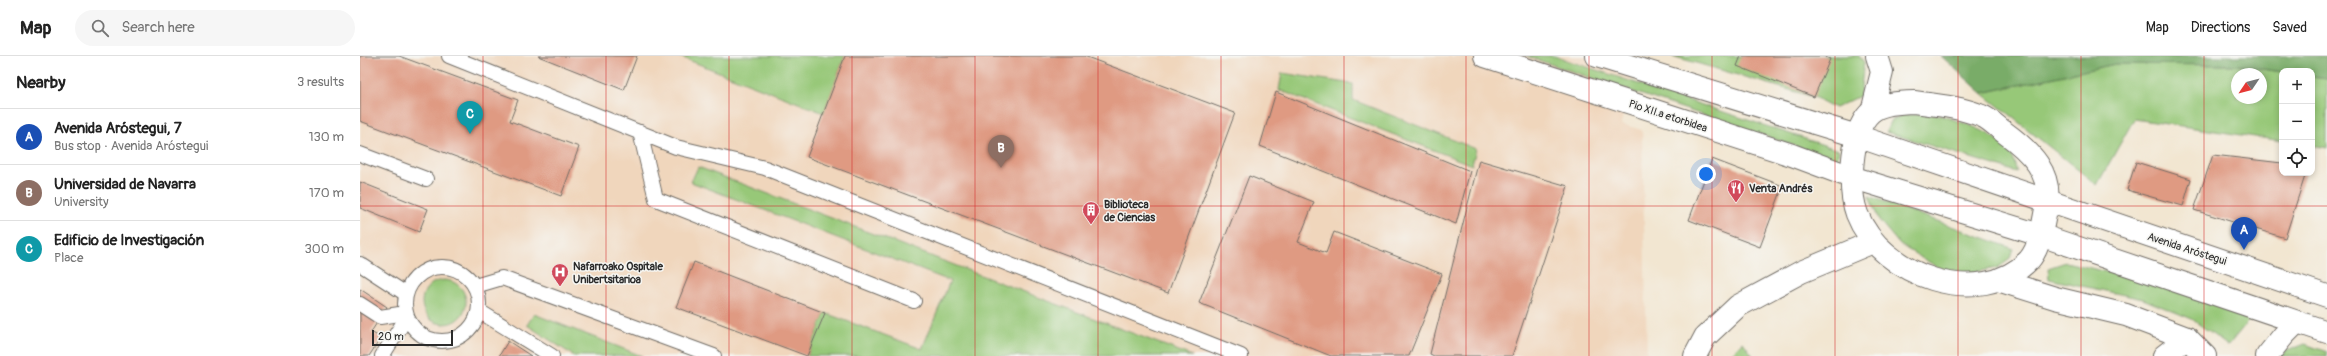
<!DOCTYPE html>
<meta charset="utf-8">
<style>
body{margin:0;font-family:Pangolin,sans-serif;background:#f6f6f6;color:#222}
.controls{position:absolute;right:12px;top:12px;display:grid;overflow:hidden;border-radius:8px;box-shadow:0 2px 6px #0003}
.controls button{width:36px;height:36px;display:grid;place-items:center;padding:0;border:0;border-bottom:1px solid #e0e0e0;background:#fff;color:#222;font:20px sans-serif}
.compass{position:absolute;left:1871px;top:12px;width:36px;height:36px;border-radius:50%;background:#fff;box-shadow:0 2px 6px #0003;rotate:235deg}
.scale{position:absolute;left:12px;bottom:10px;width:81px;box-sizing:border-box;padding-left:4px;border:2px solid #2b2b2b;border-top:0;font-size:11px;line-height:14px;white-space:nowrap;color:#2b2b2b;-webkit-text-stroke:3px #f6f6f2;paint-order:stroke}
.you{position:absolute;left:1346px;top:118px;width:14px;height:14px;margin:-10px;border:3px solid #fff;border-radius:50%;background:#1a73e8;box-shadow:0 0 0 6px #1a73e833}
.badge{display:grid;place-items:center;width:26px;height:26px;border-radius:50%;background:#d1495b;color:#fff;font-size:13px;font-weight:700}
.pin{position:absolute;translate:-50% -33px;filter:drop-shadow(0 1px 2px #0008)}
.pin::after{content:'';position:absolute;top:21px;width:14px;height:12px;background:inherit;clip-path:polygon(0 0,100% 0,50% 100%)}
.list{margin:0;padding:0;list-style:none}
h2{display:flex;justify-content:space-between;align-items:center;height:52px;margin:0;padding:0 16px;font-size:17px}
h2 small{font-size:13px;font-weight:400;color:#767676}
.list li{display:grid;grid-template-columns:26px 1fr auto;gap:12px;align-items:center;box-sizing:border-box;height:56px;padding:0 16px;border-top:1px solid #e0e0e0}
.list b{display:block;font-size:15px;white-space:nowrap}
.list p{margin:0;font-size:13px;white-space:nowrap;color:#767676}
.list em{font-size:13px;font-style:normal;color:#767676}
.icon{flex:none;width:22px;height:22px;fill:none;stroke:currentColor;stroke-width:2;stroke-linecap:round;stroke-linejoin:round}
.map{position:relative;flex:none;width:1967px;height:300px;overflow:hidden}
header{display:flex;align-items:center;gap:24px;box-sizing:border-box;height:56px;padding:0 20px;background:#fff;border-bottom:1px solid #e0e0e0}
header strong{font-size:19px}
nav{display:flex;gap:22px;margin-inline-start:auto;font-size:14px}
.search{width:280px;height:36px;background:#f6f6f6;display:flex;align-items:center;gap:10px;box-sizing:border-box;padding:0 14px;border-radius:22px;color:#767676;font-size:15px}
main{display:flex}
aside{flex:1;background:#fff}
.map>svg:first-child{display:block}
</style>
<header>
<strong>Map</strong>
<div class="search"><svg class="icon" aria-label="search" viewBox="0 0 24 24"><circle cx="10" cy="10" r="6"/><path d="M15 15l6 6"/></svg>Search here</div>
<nav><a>Map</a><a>Directions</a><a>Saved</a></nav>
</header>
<main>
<aside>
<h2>Nearby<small>3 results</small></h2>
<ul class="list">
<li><span class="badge" style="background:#1a4fb4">A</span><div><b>Avenida Aróstegui, 7</b><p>Bus stop · Avenida Aróstegui</p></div><em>130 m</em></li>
<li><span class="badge" style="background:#8d6e63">B</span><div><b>Universidad de Navarra</b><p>University</p></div><em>170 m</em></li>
<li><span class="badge" style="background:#0f9aa8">C</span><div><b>Edificio de Investigación</b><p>Place</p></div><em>300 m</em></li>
</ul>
</aside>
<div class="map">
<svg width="1967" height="300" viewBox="0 0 1967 300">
<rect width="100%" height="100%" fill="#f6f6f2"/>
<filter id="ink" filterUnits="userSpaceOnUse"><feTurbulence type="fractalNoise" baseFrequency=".025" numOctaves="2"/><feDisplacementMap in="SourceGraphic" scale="8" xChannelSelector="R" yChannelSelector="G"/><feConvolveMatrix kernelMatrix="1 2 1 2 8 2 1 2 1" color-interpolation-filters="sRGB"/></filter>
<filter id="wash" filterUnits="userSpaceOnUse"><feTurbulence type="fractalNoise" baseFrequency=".012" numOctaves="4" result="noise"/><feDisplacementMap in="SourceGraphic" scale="16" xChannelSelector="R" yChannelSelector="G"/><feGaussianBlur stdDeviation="0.9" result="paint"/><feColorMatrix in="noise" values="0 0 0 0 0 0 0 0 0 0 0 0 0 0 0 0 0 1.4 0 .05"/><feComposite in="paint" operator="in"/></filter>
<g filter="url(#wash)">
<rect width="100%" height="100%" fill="#f2e6d1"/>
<polygon fill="#f0d6bc" points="0,0 1277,0 1261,68 1282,74 1287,300 0,300"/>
<g fill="#97c878" stroke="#617a52" fill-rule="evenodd">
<polygon points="318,0 485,0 464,57"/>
<polygon points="1166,0 1194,0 1479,94 1477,104"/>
<polygon points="1312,0 1499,0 1504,6 1500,40 1475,52 1454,41"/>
<path d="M 1755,8 L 1877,9 L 1922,16 L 1922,85 L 1774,63 L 1737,129 L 1622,37 ZM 1877,18 L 1901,18 L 1901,42 L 1877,42 Z"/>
<polygon points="922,17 993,28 993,44 1116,93 1112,109 919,34"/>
<polygon points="1952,21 1967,23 1967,92 1952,89"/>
<path d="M 1576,58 C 1601,66 1636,75 1651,98 C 1654,103 1655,111 1657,116 L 1526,76 L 1532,64 L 1543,59 Z"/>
<polygon points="338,111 832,300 447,300 465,257 562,293 590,225 331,126"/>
<polygon points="1509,140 1654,193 1649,204 1637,212 1610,217 1579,212 1540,189 1519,164"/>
<polygon points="1706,206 1898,253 1868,290 1832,263 1783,243 1689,223 1688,212"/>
<circle cx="84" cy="246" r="22"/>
<polygon points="174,258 282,300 214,300 167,269"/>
<polygon points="1383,286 1393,300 1369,300"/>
<polygon points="1945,288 1967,296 1967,300 1920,300 1927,295"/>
</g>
<polygon fill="#79ac68" stroke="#526c4a" points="1581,0 1967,0 1967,23 1952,21 1952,15 1922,16 1877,9 1755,8 1622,37"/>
<g id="blocks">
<g fill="#df9a82">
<polygon points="0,0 39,0 158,44 150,65 219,91 201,140 0,65"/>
<polygon points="178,0 277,0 264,34"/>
<polygon points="485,0 724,0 875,57 808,237 447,101"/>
<polygon points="1381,0 1463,0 1470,3 1454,41 1377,10"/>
<polygon points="916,36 1110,115 1096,168 900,90"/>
<polygon points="1853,99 1922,107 1922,117 1946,117 1925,182 1834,154"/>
<polygon points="1352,103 1423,130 1400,191 1329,164"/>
<polygon points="1119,104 1208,130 1152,300 1074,300 1070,298"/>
<polygon points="1776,106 1831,123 1823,150 1767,134"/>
<polygon points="889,120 954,146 938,186 966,197 974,176 1082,218 1049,300 971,300 839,247"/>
<polygon points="0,126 68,153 59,176 0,152"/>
<polygon points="334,206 465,257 447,300 316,251"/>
<polygon points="0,233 27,251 11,276 21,282 9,300 0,300"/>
<polygon points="148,285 171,300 139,300"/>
</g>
</g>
</g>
<g filter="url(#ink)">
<use href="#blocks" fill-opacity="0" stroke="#716c65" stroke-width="1"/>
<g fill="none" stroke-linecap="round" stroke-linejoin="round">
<g stroke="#716c65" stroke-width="16">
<g id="lane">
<polyline points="89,0 316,91 405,112 881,300"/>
<polyline points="280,76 296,143 554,245"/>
<polyline points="0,98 66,123"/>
<polyline points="0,208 46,238"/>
<circle cx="82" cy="248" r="37"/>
<polyline points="115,230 142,222 354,300"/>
<polyline points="0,248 20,261 46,257"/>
<polyline points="119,255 192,300"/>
<polyline points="22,300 47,261"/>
</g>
</g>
<g stroke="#716c65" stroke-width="24">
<g id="street">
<polyline points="1513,52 1522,16 1517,0"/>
<polyline points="1641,225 1695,242 1766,259 1827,282 1845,300"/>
<polyline points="1804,300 1827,282"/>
<polyline points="1907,300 1924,279 1937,266"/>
</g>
</g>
<g stroke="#716c65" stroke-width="24">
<g id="secondary">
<polyline points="1125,0 1432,99 1491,121 1680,179 1967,276"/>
<polyline points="1237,0 1497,80 1967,240"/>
<path d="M 1554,46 C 1577,49 1600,51 1622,60 C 1630,63 1637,71 1644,76 C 1670,95 1694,117 1686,153 C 1683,168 1680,192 1669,204 C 1620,255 1521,220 1497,158 C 1489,136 1491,112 1495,89 C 1503,51 1519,47 1554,46 Z"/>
<polyline points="1335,300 1345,281 1378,250 1441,216 1513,186"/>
</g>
</g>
<use href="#lane" stroke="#fff" stroke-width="14"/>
<use href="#street" stroke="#fff" stroke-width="22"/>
<use href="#secondary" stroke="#fff" stroke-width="22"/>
</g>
</g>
<path fill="none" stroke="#d62828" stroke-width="1" stroke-opacity="0.55" d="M 123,0 L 123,300M 246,0 L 246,300M 369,0 L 369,300M 492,0 L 492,300M 615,0 L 615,300M 738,0 L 738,300M 861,0 L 861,300M 984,0 L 984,300M 1106,0 L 1106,300M 1229,0 L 1229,300M 1352,0 L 1352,300M 1475,0 L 1475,300M 1598,0 L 1598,300M 1721,0 L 1721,300M 1844,0 L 1844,300M 0,150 L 1967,150"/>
<defs>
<g id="restaurant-pin" transform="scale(0.9)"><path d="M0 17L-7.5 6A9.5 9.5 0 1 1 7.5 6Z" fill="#d1495b" stroke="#f6f6f2"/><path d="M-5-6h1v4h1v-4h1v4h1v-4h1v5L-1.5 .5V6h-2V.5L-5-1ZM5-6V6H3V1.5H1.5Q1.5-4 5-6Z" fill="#fff"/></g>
<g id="building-pin" transform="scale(0.9)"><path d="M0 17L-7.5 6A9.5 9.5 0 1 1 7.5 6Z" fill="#d1495b" stroke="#f6f6f2"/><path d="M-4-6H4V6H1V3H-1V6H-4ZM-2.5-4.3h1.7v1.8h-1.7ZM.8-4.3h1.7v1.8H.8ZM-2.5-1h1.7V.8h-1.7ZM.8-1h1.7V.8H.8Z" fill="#fff"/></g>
<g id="hospital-pin" transform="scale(0.9)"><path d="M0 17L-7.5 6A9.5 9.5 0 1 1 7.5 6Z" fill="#d1495b" stroke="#f6f6f2"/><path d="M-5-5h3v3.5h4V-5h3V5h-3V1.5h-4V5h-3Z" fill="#fff"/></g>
</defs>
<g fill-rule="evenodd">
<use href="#restaurant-pin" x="1376" y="132"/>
<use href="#building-pin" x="731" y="154"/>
<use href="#hospital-pin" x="200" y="216"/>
</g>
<g text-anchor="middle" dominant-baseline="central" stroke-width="3" stroke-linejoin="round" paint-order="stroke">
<g font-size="11" fill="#2b2b2b" stroke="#f6f6f2">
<text transform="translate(1308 60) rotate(18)">Pio XII.a etorbidea</text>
<text transform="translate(1827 193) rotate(18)">Avenida Aróstegui</text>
</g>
<g font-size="11" font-weight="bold" fill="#2b2b2b" stroke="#f6f6f2" text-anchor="start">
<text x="1389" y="132">Venta Andrés</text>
<text x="744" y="148">Biblioteca<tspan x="744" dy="13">de Ciencias</tspan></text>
<text x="213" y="210">Nafarroako Ospitale<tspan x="213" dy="13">Unibertsitarioa</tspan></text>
</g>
</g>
</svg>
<div class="controls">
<button>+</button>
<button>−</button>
<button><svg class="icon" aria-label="locate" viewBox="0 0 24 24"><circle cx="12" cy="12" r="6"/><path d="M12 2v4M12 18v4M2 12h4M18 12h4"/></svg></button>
</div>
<svg class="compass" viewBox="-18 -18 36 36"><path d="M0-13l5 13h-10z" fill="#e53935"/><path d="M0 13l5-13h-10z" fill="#767676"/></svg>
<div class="scale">20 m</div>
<div class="you"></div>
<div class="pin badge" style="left:1884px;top:194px;background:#1a4fb4">A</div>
<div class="pin badge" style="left:641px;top:112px;background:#8d6e63">B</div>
<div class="pin badge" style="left:110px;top:78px;background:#0f9aa8">C</div>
</div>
</main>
